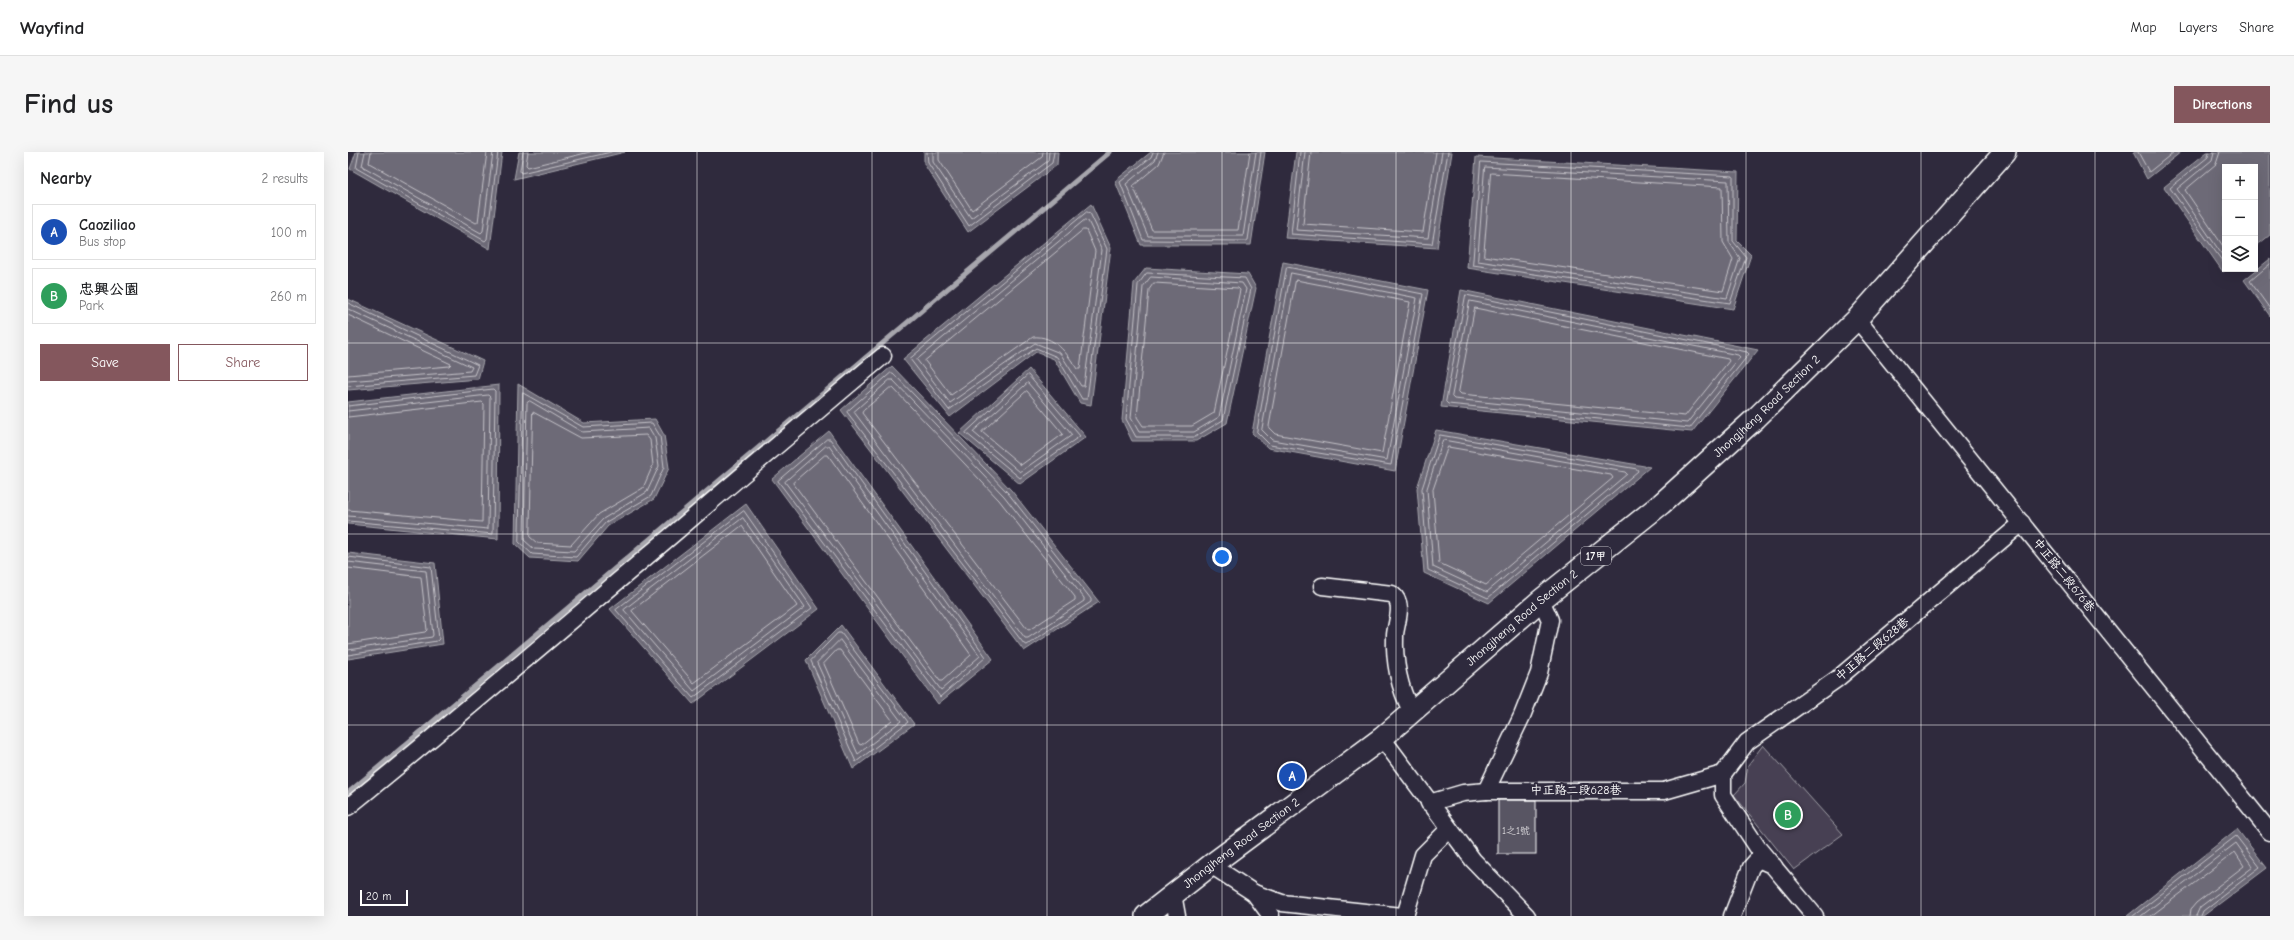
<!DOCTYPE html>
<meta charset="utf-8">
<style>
body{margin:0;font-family:"Comic Neue","LXGW WenKai TC",sans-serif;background:#f6f6f6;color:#202124}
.controls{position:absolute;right:12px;top:12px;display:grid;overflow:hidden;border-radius:0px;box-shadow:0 4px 16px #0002}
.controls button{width:36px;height:36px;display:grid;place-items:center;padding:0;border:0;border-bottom:1px solid #e0e0e0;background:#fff;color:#202124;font:20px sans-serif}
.scale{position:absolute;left:12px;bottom:10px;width:48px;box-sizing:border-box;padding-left:4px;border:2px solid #fff;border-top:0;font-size:11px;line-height:14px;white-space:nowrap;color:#fff;-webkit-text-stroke:3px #2f2a3d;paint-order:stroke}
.you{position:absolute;left:874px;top:405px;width:14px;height:14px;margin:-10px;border:3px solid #fff;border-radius:50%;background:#1a73e8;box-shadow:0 0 0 6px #1a73e833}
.badge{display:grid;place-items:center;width:26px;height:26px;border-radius:50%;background:#84575d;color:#fff;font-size:13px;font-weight:700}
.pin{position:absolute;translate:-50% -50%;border:2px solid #fff;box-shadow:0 1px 4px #0006}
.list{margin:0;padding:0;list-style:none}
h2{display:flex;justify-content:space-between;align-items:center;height:52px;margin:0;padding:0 16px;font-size:17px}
h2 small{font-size:13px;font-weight:400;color:#757577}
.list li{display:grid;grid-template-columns:26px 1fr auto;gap:12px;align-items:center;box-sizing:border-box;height:56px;margin:0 8px 8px;padding:0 8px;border:1px solid #e0e0e0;border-radius:0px}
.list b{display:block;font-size:15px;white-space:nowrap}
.list p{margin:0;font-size:13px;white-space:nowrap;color:#757577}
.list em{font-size:13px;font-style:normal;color:#757577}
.actions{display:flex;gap:8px;padding:12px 16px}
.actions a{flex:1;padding:9px 0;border:1px solid #84575d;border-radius:0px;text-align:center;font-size:14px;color:#84575d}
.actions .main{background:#84575d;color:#fff}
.icon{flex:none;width:22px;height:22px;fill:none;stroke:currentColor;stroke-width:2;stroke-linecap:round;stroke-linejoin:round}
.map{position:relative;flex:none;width:1922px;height:764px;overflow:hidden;border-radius:0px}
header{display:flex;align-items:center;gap:24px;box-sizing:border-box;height:56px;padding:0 20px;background:#fff;border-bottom:1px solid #e0e0e0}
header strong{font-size:19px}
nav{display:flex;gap:22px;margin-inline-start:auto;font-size:14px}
.intro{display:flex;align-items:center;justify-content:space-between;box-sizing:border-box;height:96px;padding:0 24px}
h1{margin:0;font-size:28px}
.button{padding:10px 18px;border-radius:0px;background:#84575d;color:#fff;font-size:14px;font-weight:700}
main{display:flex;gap:24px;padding:0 24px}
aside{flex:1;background:#fff;border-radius:0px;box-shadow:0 4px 16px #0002}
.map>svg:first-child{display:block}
</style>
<header>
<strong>Wayfind</strong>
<nav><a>Map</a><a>Layers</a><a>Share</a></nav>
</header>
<div class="intro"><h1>Find us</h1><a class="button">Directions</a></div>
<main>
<aside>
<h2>Nearby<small>2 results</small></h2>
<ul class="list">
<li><span class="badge" style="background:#1a4fb4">A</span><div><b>Caoziliao</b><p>Bus stop</p></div><em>100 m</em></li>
<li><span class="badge" style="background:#2e9e5b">B</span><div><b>忠興公園</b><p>Park</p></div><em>260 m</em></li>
</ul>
<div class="actions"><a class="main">Save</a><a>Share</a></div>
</aside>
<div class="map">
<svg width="1922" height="764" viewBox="0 0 1922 764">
<rect width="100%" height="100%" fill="#2f2a3d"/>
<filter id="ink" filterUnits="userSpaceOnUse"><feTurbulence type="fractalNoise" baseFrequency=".025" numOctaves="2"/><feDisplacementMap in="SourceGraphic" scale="8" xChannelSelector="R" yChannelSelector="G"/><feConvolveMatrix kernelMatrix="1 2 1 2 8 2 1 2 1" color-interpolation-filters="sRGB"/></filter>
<g filter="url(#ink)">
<polygon fill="#464152" stroke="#a2a0a8" points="1415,593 1495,682 1446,718 1386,643 1397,631 1400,613"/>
<g fill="#6d6a77" stroke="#a7a6ad">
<polygon points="8,0 154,0 142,97 2,17"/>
<polygon points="171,0 277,0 166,27"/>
<polygon points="576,0 710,0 709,13 620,80 576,12"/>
<polygon points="803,0 917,0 903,93 793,93 767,29"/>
<polygon points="948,0 1104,0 1089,96 937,86"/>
<polygon points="1785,0 1833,0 1799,27"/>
<polygon points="1859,0 1922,0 1922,83 1907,95 1907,15 1877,15 1877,117 1879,117 1875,120 1816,35"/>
<polygon points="1128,5 1390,20 1389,89 1403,103 1385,157 1119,116"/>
<polygon points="743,52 763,96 743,253 732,251 706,207 688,200 602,265 555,207"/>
<polygon points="1922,107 1922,164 1896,128"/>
<polygon points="935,110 1080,138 1047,319 920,296 904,281"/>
<polygon points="798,116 900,122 908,136 879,271 848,289 784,289 774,268 786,131"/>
<polygon points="1113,138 1410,198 1344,280 1093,255"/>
<polygon points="0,147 135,209 130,227 0,238"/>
<polygon points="544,214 663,338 751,450 676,499 493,258"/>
<polygon points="681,217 738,285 672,332 611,281"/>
<polygon points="170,232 236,271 307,267 316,283 321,316 306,347 260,374 230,409 182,406 167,392"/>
<polygon points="151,233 150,387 0,372 0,250"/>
<polygon points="1088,278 1302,315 1141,451 1076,421 1069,336"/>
<polygon points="481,279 645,507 590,552 424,327"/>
<polygon points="398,352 471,457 345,552 262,457"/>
<polygon points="0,401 87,411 95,492 0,507"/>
<polygon points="493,473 566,572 505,617 458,508"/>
<polygon points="1889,677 1919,716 1855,764 1779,764"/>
</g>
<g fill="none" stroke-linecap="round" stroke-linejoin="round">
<g stroke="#c5c3c9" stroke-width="1">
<polyline points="11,0 8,16 137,89 139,87 150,0"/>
<polyline points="17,0 14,14 133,81 135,79 145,0"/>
<polyline points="23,0 21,11 128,71 130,70 139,0"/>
<polyline points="175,0 172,19 173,21 263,0"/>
<polyline points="180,0 178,13 180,15 242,0"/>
<polyline points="579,0 580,11 621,74 704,11 706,0"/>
<polyline points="585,0 585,10 623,66 700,9 701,0"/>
<polyline points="591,0 591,8 624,58 694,5 695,0"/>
<polyline points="805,0 803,5 772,30 795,88 898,89 900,88 913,0"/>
<polyline points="810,0 807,8 778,32 800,84 895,84 908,0"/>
<polyline points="816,0 811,12 785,34 804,78 890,78 902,0"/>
<polyline points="952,0 943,82 1084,92 1100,0"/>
<polyline points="957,0 948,78 1080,86 1094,0"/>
<polyline points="963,0 955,72 1075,80 1088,0"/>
<polyline points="1790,0 1801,20 1826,0"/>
<polyline points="1861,0 1860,5 1822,36 1877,113"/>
<polyline points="1866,0 1864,8 1829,37 1877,107"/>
<polyline points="1872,0 1868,12 1837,38 1877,97"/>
<polygon points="1133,10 1385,24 1385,89 1398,105 1382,151 1125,113"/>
<polygon points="1137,15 1380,29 1381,90 1392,106 1379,146 1130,109"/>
<polygon points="1143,21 1374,35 1375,90 1385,107 1375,139 1136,104"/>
<polygon points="739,60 742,61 759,97 739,247 734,247 709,205 688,196 601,258 562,207"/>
<polygon points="737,68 740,69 754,98 736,234 733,234 712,201 687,191 602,251 569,208"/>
<path d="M 735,78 L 738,78 L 747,99 L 732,217 L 729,217 C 719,201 706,183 685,185 L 603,243 L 577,209 Z"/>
<polyline points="1922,112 1902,129 1922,157"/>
<polygon points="939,115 1075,142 1043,313 922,293 909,280"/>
<polygon points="799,121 897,126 903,137 875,268 847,285 788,285 778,267 790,133"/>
<polygon points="943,121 1069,146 1039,308 924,288 914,278"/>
<polygon points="803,125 894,131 898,137 871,265 846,280 791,280 783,266 795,135"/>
<polygon points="948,128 1062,150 1034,301 927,282 921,276"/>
<polygon points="806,131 890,136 892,138 866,261 844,274 795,274 789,265 801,138"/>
<polygon points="1118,143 1399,200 1401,202 1342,276 1100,252 1098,250"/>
<polygon points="1122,149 1390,203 1392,205 1339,271 1106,247 1104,245"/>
<polyline points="0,151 130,213 126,223 0,234"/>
<polygon points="1127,156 1380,207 1381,209 1337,264 1113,242 1111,240"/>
<polyline points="0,157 124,215 122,219 0,229"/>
<polyline points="0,163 103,212 101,214 0,223"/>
<polygon points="543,221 545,221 660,341 743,447 743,450 679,493 676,492 499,260"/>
<polygon points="680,223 732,284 672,326 618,281"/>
<polygon points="542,228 545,228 656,344 736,446 736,449 680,486 677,486 506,260"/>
<polygon points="680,231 724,283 672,320 625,280"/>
<polygon points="542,236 545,236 651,348 727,445 727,448 681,478 679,477 514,261 515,259"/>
<polygon points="679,239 715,282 673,313 634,280"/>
<polygon points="175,241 235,275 304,271 312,284 316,315 303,344 258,370 228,405 184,402 171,390"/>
<polygon points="182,249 234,280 301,276 307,286 311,314 299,340 255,367 226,399 186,397 176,388 179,251"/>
<polyline points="0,254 145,237 147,239 145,382 0,369"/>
<polyline points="0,259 140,243 142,245 140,377 0,364"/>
<polygon points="185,260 233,286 298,283 302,288 305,313 295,336 251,362 223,393 189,391 182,385"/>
<polyline points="0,265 134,250 136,252 134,370 0,358"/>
<polygon points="1092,283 1289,317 1290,319 1140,446 1080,418 1074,337"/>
<polygon points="479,287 482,287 638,505 592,545 430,329"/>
<polygon points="1095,288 1277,320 1279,322 1139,440 1085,415 1079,337"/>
<polygon points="478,294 481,294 632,504 593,538 437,330"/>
<polygon points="1100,295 1263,323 1265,326 1138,433 1091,411 1085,338"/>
<polygon points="477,303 480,303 623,503 594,529 592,529 445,331"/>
<polygon points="396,359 464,456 345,546 268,458"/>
<polygon points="395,366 457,455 346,539 276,458"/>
<polygon points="394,374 449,454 346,531 284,459"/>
<polyline points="0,405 83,415 91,487 89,489 0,503"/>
<polyline points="0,410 78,419 85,483 84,485 0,498"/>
<polyline points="0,416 73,425 79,478 77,480 0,492"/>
<polygon points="490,481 493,481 560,570 508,610 463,509"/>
<polygon points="492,488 553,569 510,602 469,511"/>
<polygon points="489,498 492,498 544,568 513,593 511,592 476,512"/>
<polyline points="1785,764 1888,684 1912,715 1855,759 1853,764"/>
<polyline points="1793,764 1888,691 1905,715 1852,755 1848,764"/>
<polyline points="1803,764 1887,700 1896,714 1848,751 1843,757 1842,764"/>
</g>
<polyline stroke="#a7a6ad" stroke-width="5" points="0,641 762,0"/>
</g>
<rect fill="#595564" stroke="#fff" x="1150" y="648" width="38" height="54"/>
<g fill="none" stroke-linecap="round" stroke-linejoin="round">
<g stroke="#fff" stroke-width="19">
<g id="minor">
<polyline points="1509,167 1922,680"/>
<path d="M 974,434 L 1044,442 C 1057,452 1048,470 1047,483 C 1046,510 1051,535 1063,559"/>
<polyline points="1034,586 1125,708 1179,764"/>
<polyline points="1138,639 1174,564 1191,521 1202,468 1193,448"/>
<polyline points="1081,651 1115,641 1138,639 1316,639 1375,622"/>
<path d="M 0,655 C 181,508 356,354 535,204"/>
<polyline points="863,713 906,741 934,751 1054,764"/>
<polyline points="906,741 923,764"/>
<polyline points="825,742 829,764"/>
<polyline points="1057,764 1075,703 1101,677"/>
<polyline points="1384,764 1403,715 1410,707 1426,714"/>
<polyline points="1467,764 1410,696 1375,643 1375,622 1399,590 1489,527 1674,371"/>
</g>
</g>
<g stroke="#fff" stroke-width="24">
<g id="major">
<path id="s1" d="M 798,764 L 863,713 L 1034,586 L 1193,448 L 1313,352 L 1408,266 L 1509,167 L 1657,0"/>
</g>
</g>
<use href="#minor" stroke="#2f2a3d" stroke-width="16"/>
<use href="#major" stroke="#2f2a3d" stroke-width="21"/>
</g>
</g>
<path fill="none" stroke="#fff" stroke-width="1" stroke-opacity="0.55" d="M 175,0 L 175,764M 349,0 L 349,764M 524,0 L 524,764M 699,0 L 699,764M 874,0 L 874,764M 1048,0 L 1048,764M 1223,0 L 1223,764M 1398,0 L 1398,764M 1573,0 L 1573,764M 1747,0 L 1747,764M 0,191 L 1922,191M 0,382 L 1922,382M 0,573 L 1922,573"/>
<g text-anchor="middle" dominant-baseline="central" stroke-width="4" stroke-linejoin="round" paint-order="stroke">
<g font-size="10" fill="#d6d4d8">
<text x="1168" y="679">1之1號</text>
</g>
<rect fill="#2f2a3d" stroke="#c1bfc5" stroke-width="1" x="1233" y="395" width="30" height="18" rx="3"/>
<g font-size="11" font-weight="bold" fill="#fff">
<text x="1248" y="404">17甲</text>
</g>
<g font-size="12" fill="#fff" stroke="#2f2a3d">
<text stroke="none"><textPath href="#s1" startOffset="804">Jhongjheng Road Section 2</textPath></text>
<text transform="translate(1716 423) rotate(51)">中正路二段676巷</text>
<text stroke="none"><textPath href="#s1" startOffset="480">Jhongjheng Road Section 2</textPath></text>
<text transform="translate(1524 497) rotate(-40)">中正路二段628巷</text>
<text x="1228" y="638">中正路二段628巷</text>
<text stroke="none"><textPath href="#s1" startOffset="120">Jhongjheng Road Section 2</textPath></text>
</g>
</g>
</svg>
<div class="controls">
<button>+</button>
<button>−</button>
<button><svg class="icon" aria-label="layers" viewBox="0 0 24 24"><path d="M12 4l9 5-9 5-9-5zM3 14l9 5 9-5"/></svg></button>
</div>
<div class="scale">20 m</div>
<div class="you"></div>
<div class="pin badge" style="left:944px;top:624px;background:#1a4fb4">A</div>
<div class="pin badge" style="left:1440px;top:663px;background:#2e9e5b">B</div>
</div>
</main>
